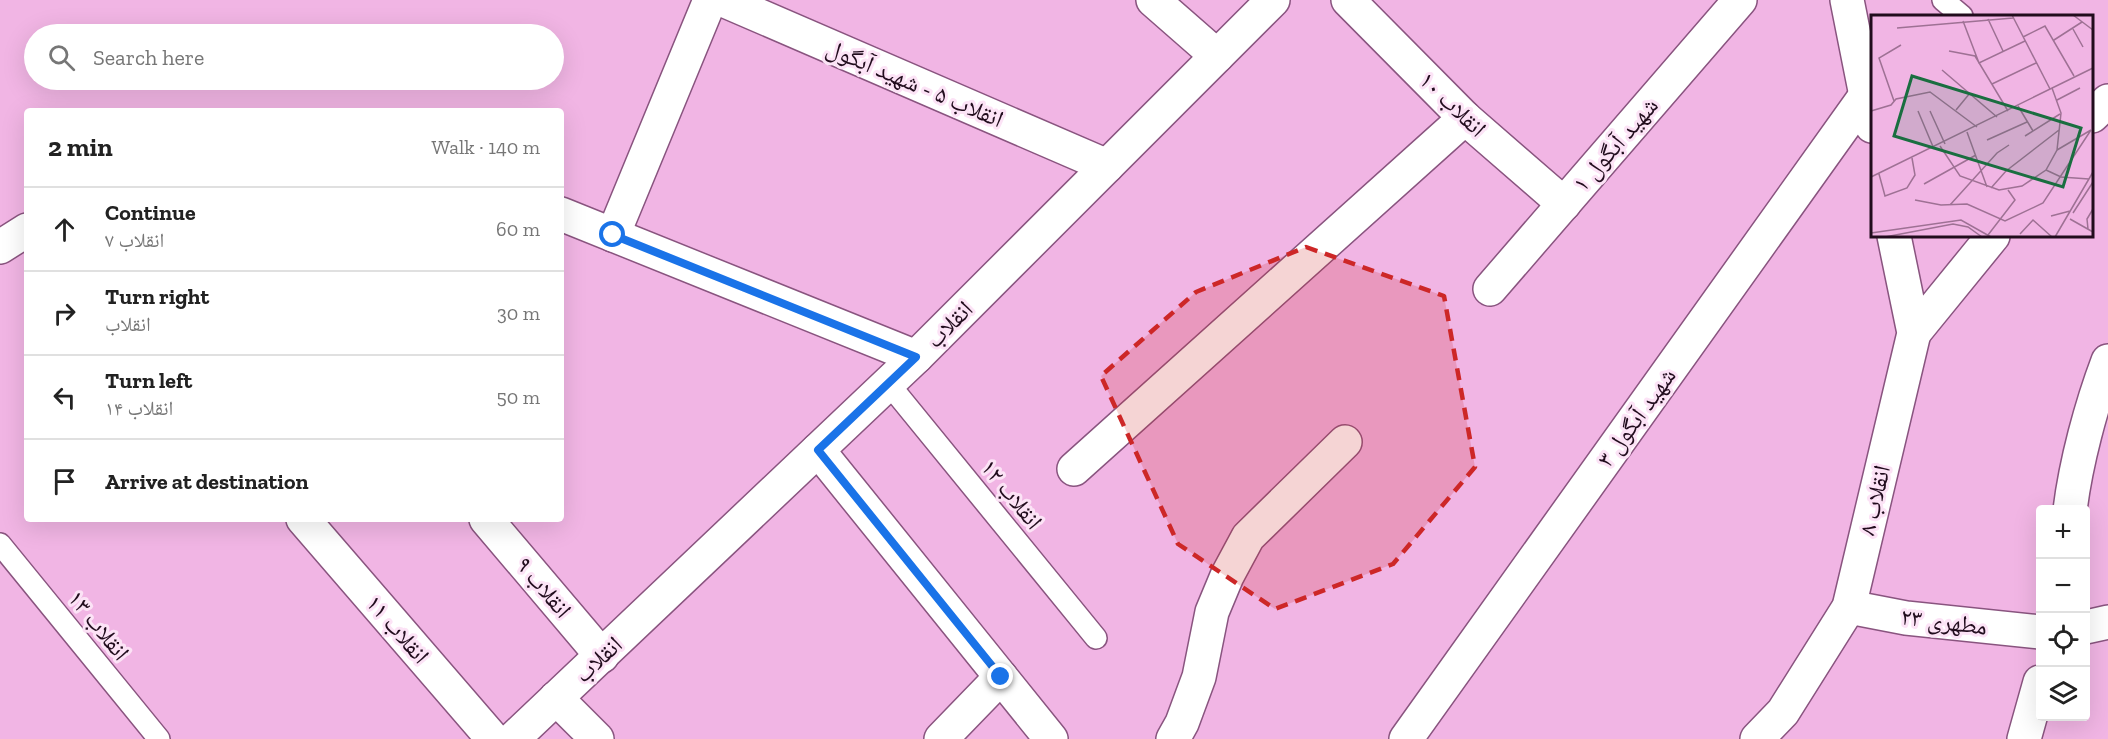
<!DOCTYPE html>
<meta charset="utf-8">
<style>
body{margin:0;font-family:"Zilla Slab","Noto Naskh Arabic",serif;background:#f6f6f6;color:#222}
.controls{position:absolute;right:18px;bottom:18px;display:grid;overflow:hidden;border-radius:6px;box-shadow:0 6px 24px #0002}
.controls button{width:54px;height:54px;display:grid;place-items:center;padding:0;border:0;border-bottom:2px solid #e0e0e0;background:#fff;color:#222;font:30px sans-serif}
.stop{position:absolute;width:18px;height:18px;margin:-14px;border:4px solid #1a73e8;border-radius:50%;background:#fff}
.stop.end{background:#1a73e8;border-color:#fff;box-shadow:0 2px 6px #0008}
.list{margin:0;padding:0;list-style:none}
h2{display:flex;justify-content:space-between;align-items:center;height:78px;margin:0;padding:0 24px;font-size:26px}
h2 small{font-size:20px;font-weight:400;color:#767676}
.list li{display:grid;grid-template-columns:39px 1fr auto;gap:18px;align-items:center;box-sizing:border-box;height:84px;padding:0 24px;border-top:2px solid #e0e0e0}
.list b{display:block;font-size:22px;white-space:nowrap}
.list p{margin:0;font-size:20px;white-space:nowrap;color:#767676}
.list em{font-size:20px;font-style:normal;color:#767676}
.icon{flex:none;width:33px;height:33px;fill:none;stroke:currentColor;stroke-width:2;stroke-linecap:round;stroke-linejoin:round}
.map{position:relative;flex:none;width:2108px;height:739px;overflow:hidden}
.search{position:absolute;background:#fff;box-shadow:0 6px 24px #0002;left:24px;top:24px;width:540px;height:66px;display:flex;align-items:center;gap:15px;box-sizing:border-box;padding:0 21px;border-radius:33px;color:#767676;font-size:22px}
.panel{position:absolute;background:#fff;box-shadow:0 6px 24px #0002;left:24px;top:108px;width:540px;height:414px;border-radius:6px}
.map>svg:first-child{display:block}
</style>
<div class="map">
<svg width="2108" height="739" viewBox="0 0 2108 739">
<rect width="100%" height="100%" fill="#f1b5e4"/>
<g fill="none" stroke-linecap="round" stroke-linejoin="round">
<g stroke="#89547f" stroke-width="24">
<g id="lane">
<polyline points="1943,0 1962,16"/>
<polyline points="888,383 1096,638"/>
<polyline points="0,544 159,739"/>
</g>
</g>
<g stroke="#89547f" stroke-width="36">
<g id="street">
<polyline points="723,0 1107,166"/>
<polyline points="1153,0 1217,56"/>
<polyline points="1348,0 1465,118 1564,204"/>
<polyline points="1847,0 1872,126"/>
<polyline points="2092,116 2108,101"/>
<polyline points="561,214 916,357"/>
<polyline points="613,235 710,0"/>
<polyline points="0,247 27,230"/>
<polyline points="1490,289 1740,0"/>
<polyline points="1914,333 1993,236"/>
<polyline points="818,450 1051,739"/>
<polyline points="1074,469 1465,118"/>
<path d="M 2070,510 C 2076,462 2091,406 2108,361"/>
<polyline points="303,519 493,739"/>
<polyline points="486,519 602,656"/>
<polyline points="1849,607 1906,618 2040,632"/>
<polyline points="2086,627 2108,622"/>
<polyline points="556,698 597,739"/>
<polyline points="941,739 1001,677"/>
<polyline points="1173,739 1182,723 1199,677 1212,612 1227,576 1248,537 1345,442"/>
<polyline points="1406,739 1866,95"/>
<polyline points="1757,739 1783,712 1849,607 1914,333 1894,236"/>
<polyline points="2024,739 2040,682"/>
</g>
</g>
<g stroke="#89547f" stroke-width="36">
<polyline id="secondary" points="513,739 916,357 1273,0"/>
</g>
<use href="#lane" stroke="#fff" stroke-width="21"/>
<use href="#street" stroke="#fff" stroke-width="33"/>
<use href="#secondary" stroke="#fff" stroke-width="33"/>
</g>
<g fill="none" stroke-linecap="round" stroke-linejoin="round">
<polyline stroke="#1a73e8" stroke-width="8" points="613,235 916,357 818,450 1001,677"/>
</g>
<path fill="#cd2727" fill-opacity="0.2" stroke="#cd2727" stroke-width="4.5" stroke-dasharray="12 8" stroke-linejoin="round" d="M 1306,247 L 1444,296 L 1475,467 L 1393,564 L 1275,609 L 1178,544 L 1101,376 L 1196,292 Z"/>
<g text-anchor="middle" dominant-baseline="central" stroke-width="6" stroke-linejoin="round" paint-order="stroke">
<g font-size="24" fill="#210c1d" stroke="#fce3f6">
<text transform="translate(915 83) rotate(23)">انقلاب ۵ - شهید آبگول</text>
<text transform="translate(1453 104) rotate(44)">انقلاب ۱۰</text>
<text transform="translate(1615 144) rotate(-49)">شهید آبگول ۱</text>
<text transform="translate(949 324) rotate(-45)">انقلاب</text>
<text transform="translate(1636 417) rotate(-54)">شهید آبگول ۳</text>
<text transform="translate(1012 494) rotate(51)">انقلاب ۱۲</text>
<text transform="translate(1874 500) rotate(-77)">انقلاب ۸</text>
<text transform="translate(544 587) rotate(50)">انقلاب ۹</text>
<text transform="translate(1944 621) rotate(7)">مطهری ۲۳</text>
<text transform="translate(99 625) rotate(51)">انقلاب ۱۳</text>
<text transform="translate(398 629) rotate(49)">انقلاب ۱۱</text>
<text transform="translate(598 659) rotate(-43)">انقلاب</text>
</g>
</g>
<g transform="translate(1871 15)">
<rect width="222" height="222" fill="#f1b5e4"/>
<path fill="none" stroke="#9e7194" stroke-width="1.5" d="M 141,0 L 179,74M 202,0 L 222,15M 117,4 L 132,36M 92,6 L 108,48 L 154,26M 26,13 L 142,3M 202,14 L 212,32M 152,22 L 174,11 L 203,61M 183,25 L 211,7M 78,36 L 104,41 L 137,96M 71,55 L 126,102M 121,69 L 165,48M 186,85 L 209,73M 23,86 L 8,43 L 30,30M 147,91 L 162,116M 85,95 L 99,78M 0,96 L 20,90 L 25,84 L 59,77 L 106,112M 47,96 L 63,134M 59,96 L 74,129M 96,117 L 116,172M 154,121 L 189,99M 116,125 L 156,107M 69,131 L 89,161 L 128,175 L 151,171 L 175,155 L 186,135 L 190,98 L 181,73M 186,135 L 220,115M 175,155 L 190,162 L 218,164M 8,159 L 14,181 L 36,173 L 44,160 L 41,143M 0,162 L 222,53M 53,169 L 105,140M 120,173 L 135,156 L 188,115M 44,185 L 70,190 L 96,189 L 134,206 L 172,188 L 220,115M 79,190 L 126,138 L 138,130M 202,198 L 222,167M 180,201 L 199,196M 199,204 L 222,217M 217,214 L 216,204 L 222,194M 0,218 L 90,205 L 120,222M 149,219 L 162,205 L 181,222M 117,220 L 144,185 L 137,175M 14,222 L 82,209 L 97,212 L 111,222M 184,222 L 222,157"/>
<path fill="#1a6e40" fill-opacity="0.15" stroke="#1a6e40" stroke-width="3" d="M 41,61 L 210,113 L 192,172 L 23,121 Z"/>
<rect width="222" height="222" fill="none" stroke="#210c1d" stroke-width="3"/>
</g>
</svg>
<div class="controls">
<button>+</button>
<button>−</button>
<button><svg class="icon" aria-label="locate" viewBox="0 0 24 24"><circle cx="12" cy="12" r="6"/><path d="M12 2v4M12 18v4M2 12h4M18 12h4"/></svg></button>
<button><svg class="icon" aria-label="layers" viewBox="0 0 24 24"><path d="M12 4l9 5-9 5-9-5zM3 14l9 5 9-5"/></svg></button>
</div>
<div class="stop" style="left:613px;top:235px"></div>
<div class="stop end" style="left:1001px;top:677px"></div>
<div class="search"><svg class="icon" aria-label="search" viewBox="0 0 24 24"><circle cx="10" cy="10" r="6"/><path d="M15 15l6 6"/></svg>Search here</div>
<section class="panel">
<h2>2 min<small>Walk · 140 m</small></h2>
<ul class="list">
<li><svg class="icon" aria-label="ahead" viewBox="0 0 24 24"><path d="M12 20V5M6 11l6-6 6 6"/></svg><div><b>Continue</b><p>انقلاب ۷</p></div><em>60 m</em></li>
<li><svg class="icon" aria-label="right" viewBox="0 0 24 24"><path d="M7 20v-9h11M14 6l5 5-5 5"/></svg><div><b>Turn right</b><p>انقلاب</p></div><em>30 m</em></li>
<li><svg class="icon" aria-label="left" viewBox="0 0 24 24"><path d="M17 20v-9H6M10 6l-5 5 5 5"/></svg><div><b>Turn left</b><p>انقلاب ۱۴</p></div><em>50 m</em></li>
<li><svg class="icon" aria-label="arrive" viewBox="0 0 24 24"><path d="M6 21V4h12l-3 4 3 4H6"/></svg><div><b>Arrive at destination</b></div></li>
</ul>
</section>
</div>
